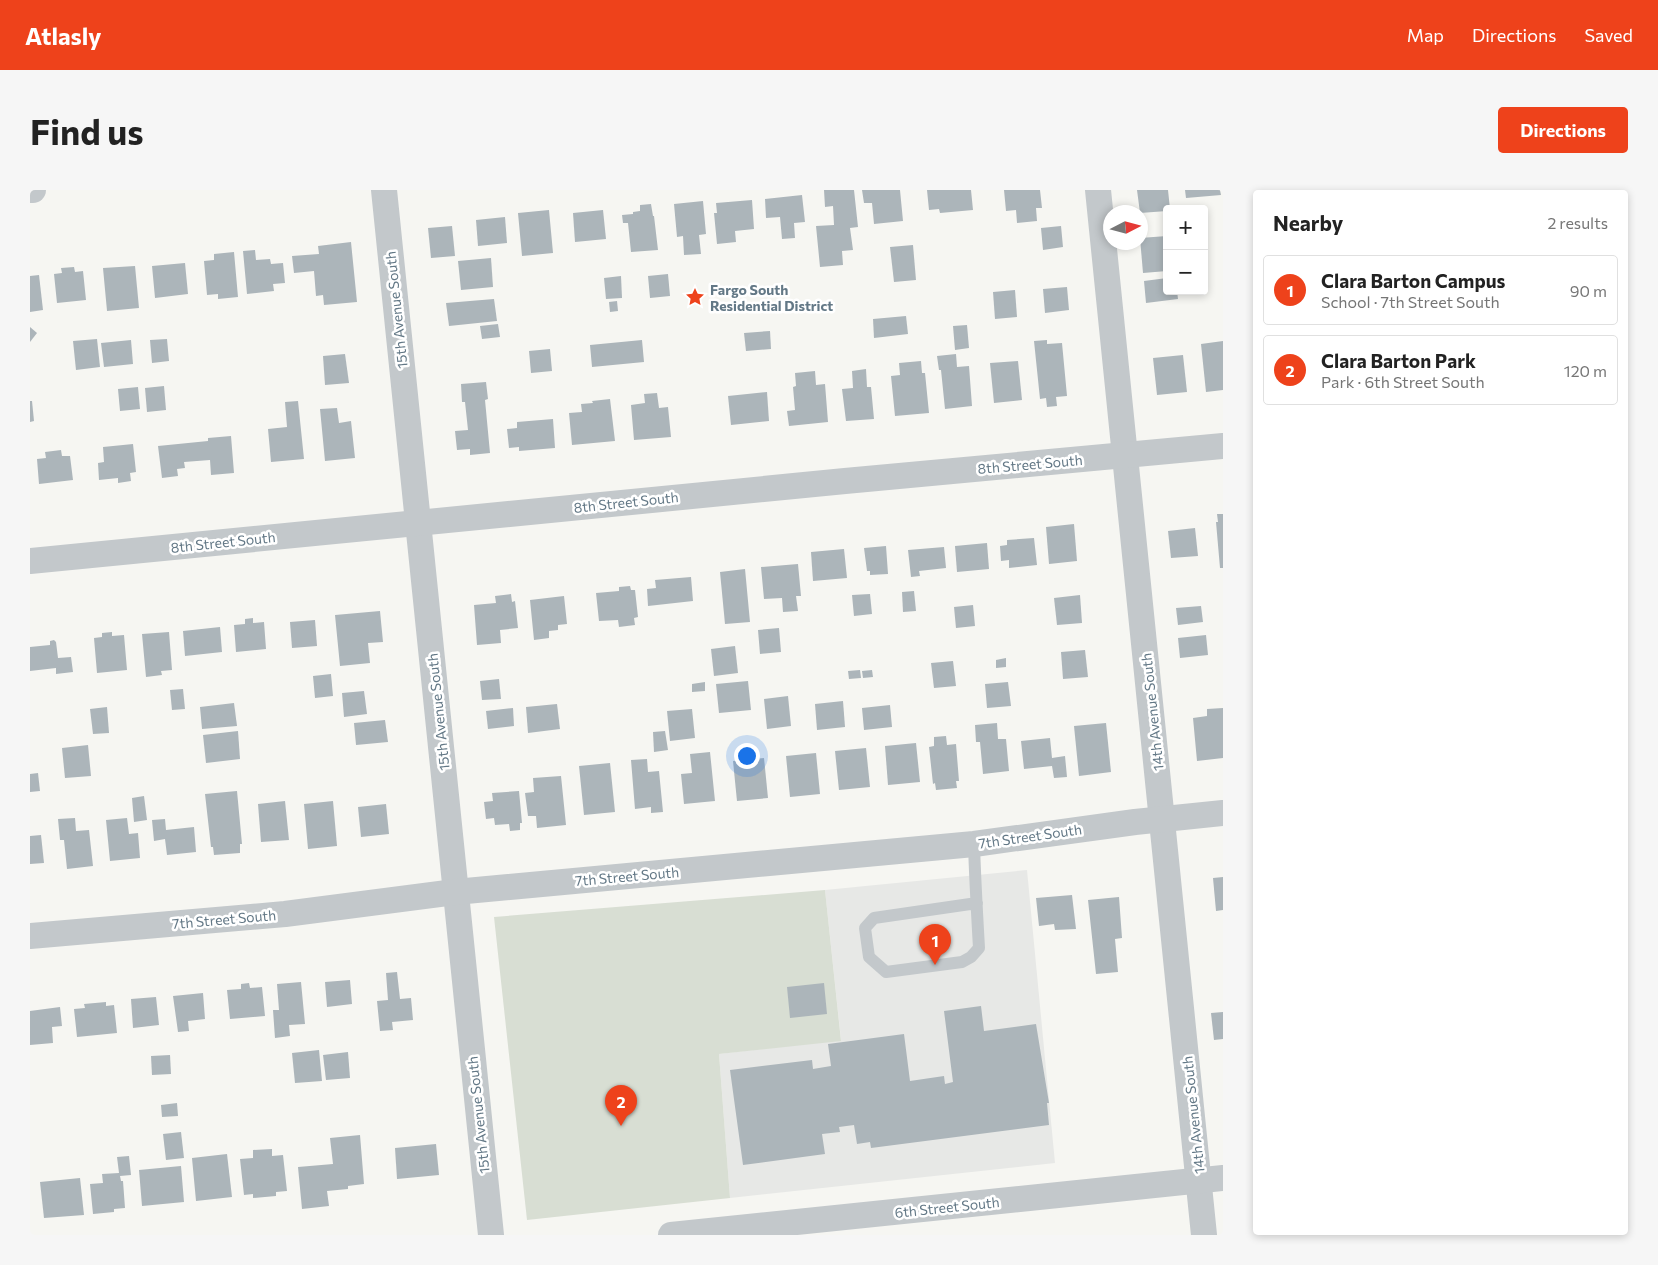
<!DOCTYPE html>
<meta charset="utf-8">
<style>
body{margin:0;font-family:Commissioner,sans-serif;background:#f6f6f6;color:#222}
.controls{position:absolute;right:15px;top:15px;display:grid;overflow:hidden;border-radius:5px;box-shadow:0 2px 8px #0003}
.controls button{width:45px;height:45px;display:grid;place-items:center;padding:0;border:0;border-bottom:1px solid #e0e0e0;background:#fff;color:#222;font:25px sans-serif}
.compass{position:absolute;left:1073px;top:15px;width:45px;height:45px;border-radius:50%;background:#fff;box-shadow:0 2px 8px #0003;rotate:84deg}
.you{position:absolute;left:716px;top:565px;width:18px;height:18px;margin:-12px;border:4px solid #fff;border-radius:50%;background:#1a73e8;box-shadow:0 0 0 8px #1a73e833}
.badge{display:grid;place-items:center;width:32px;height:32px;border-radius:50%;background:#ee421b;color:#fff;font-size:16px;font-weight:700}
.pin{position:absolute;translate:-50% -41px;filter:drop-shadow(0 1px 2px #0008)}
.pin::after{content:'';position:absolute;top:26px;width:18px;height:15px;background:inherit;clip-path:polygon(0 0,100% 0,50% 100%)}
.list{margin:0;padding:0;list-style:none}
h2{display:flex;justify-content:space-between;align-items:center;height:65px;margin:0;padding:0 20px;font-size:21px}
h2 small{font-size:16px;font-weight:400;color:#767676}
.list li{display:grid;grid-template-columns:32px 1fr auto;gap:15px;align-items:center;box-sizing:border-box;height:70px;margin:0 10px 10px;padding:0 10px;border:1px solid #e0e0e0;border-radius:5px}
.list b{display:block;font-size:19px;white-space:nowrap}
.list p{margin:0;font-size:16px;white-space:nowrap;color:#767676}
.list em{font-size:16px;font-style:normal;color:#767676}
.map{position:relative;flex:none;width:1193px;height:1045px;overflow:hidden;border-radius:5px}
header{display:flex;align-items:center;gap:30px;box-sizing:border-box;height:70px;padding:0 25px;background:#ee421b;color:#fff}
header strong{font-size:24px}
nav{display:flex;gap:28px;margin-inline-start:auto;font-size:18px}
.intro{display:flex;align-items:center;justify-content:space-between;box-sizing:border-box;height:120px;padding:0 30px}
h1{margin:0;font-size:35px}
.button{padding:12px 22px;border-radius:5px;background:#ee421b;color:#fff;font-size:18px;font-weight:700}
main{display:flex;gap:30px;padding:0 30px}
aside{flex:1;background:#fff;border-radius:5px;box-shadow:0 2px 8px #0003}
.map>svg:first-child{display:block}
</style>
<header>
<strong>Atlasly</strong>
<nav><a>Map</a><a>Directions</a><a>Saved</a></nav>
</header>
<div class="intro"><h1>Find us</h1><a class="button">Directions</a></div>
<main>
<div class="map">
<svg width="1193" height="1045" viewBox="0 0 1193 1045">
<rect width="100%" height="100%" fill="#f6f6f2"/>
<polygon fill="#e7e8e6" points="997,680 1025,973 700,1008 689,864 811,850 795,700"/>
<polygon fill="#d8ded3" points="795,700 811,851 689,864 700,1008 497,1030 464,727"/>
<g fill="#acb5ba">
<polygon points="794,0 824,0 828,37 820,38 823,60 812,61 813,75 790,77 786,36 804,35 803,16 795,17"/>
<polygon points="832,0 870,0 873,31 844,34 842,13 834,13"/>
<polygon points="897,0 941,0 943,20 910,23 909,19 899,20"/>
<polygon points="974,0 1010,0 1012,18 1006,18 1007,31 987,33 986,20 976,21"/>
<polygon points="1107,0 1138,0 1140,19 1137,19 1137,21 1110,23"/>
<polygon points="1155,0 1190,0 1191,5 1156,8"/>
<polygon points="772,5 775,32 764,33 765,48 752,49 750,27 736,28 735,9"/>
<polygon points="722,10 724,39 705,41 706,52 687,54 684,23 687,23 686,13"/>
<polygon points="673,11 676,44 669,45 671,64 654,65 653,46 647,47 644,14"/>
<polygon points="621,14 623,26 624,26 628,60 601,62 598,33 593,33 592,25 603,24 603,22 610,21 610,15"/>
<polygon points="519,20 523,63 492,66 488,23"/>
<polygon points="573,20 576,49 545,52 543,23"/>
<polygon points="475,27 477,53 448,56 446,30"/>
<polygon points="422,36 425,66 401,68 398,38"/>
<polygon points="1031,36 1033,57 1013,60 1011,38"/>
<polygon points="1137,46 1137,81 1113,83 1110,48"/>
<polygon points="321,52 327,112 294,115 293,105 286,106 284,81 264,83 262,66 289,64 288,56"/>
<polygon points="883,55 886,90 864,92 860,57"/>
<polygon points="225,60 226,70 240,69 241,74 253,73 255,93 243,94 244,101 217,104 213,61"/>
<polygon points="204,62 208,107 188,109 188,104 177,105 174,71 184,70 184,64"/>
<polygon points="461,68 463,97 431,100 428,71"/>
<polygon points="155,73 158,104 125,108 122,76"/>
<polygon points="105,76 109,118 77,121 73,78"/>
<polygon points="44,77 45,82 53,81 56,110 27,113 24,84 32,83 31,78"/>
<polygon points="638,84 640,106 620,108 618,86"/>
<polygon points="9,85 13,120 0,122 0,86"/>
<polygon points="591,86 592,108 576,109 574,88"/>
<polygon points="1137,88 1137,101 1147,101 1148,109 1116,113 1114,91"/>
<polygon points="1037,97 1039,120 1015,123 1013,99"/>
<polygon points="985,100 987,127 965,129 963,102"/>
<polygon points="464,109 467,131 419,136 416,113"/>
<polygon points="587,111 588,121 580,122 579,112"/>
<polygon points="876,126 878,144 844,148 843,129"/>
<polygon points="468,134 470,147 452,149 450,136"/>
<polygon points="937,135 939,158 925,160 923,136"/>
<polygon points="0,137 7,143 0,152"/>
<polygon points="740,141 741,159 716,161 714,143"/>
<polygon points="67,149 70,177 46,180 43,151"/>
<polygon points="137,149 139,171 122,173 120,150"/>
<polygon points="101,150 103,174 74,177 71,153"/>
<polygon points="612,150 614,172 562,177 560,155"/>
<polygon points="1017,150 1017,154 1032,153 1037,206 1026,207 1027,216 1017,217 1016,208 1010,209 1004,151"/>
<polygon points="1193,151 1193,200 1176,202 1171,154"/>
<polygon points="520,159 522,181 501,183 499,161"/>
<polygon points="315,164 319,193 295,195 293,166"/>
<polygon points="926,164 927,177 939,176 942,216 915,219 911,180 909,180 907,166"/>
<polygon points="1153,165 1157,202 1127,205 1123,168"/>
<polygon points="891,171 892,183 895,183 899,223 865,226 861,186 870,185 869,173"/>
<polygon points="988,171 992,210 964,213 960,173"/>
<polygon points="836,179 837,197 841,197 844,229 816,231 812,199 823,198 822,181"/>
<polygon points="785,181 786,195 795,194 798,232 759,236 757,221 765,220 763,197 766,196 765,183"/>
<polygon points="456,192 458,209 455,210 460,263 440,265 440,259 427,260 425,241 438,240 435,212 432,212 431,194"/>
<polygon points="134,196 136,220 117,222 115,198"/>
<polygon points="108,197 110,219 90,221 88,199"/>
<polygon points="737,202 739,231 701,235 698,206"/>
<polygon points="627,203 629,218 638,217 641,247 604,250 601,215 615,213 614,204"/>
<polygon points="580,209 585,251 542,255 539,223 552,222 551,214 563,213 562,211"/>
<polygon points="0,211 2,211 4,231 0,232"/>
<polygon points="268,211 274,269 241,272 238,239 257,237 255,212"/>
<polygon points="307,218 309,233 321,231 325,268 295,271 290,219"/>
<polygon points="523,229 525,258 489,261 489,257 479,258 477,239 487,238 487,232"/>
<polygon points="201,246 204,283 181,285 180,270 154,272 155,278 147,279 148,286 132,288 128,256 178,251 178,248"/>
<polygon points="103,254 106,282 100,283 101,291 88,293 88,288 69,290 68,273 74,272 73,257"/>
<polygon points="31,260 32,266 40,266 43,290 9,294 7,269 16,268 15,262"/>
<polygon points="1187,324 1193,324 1193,378 1190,378 1186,332 1188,332"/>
<polygon points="1044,334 1047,371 1019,374 1016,337"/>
<polygon points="1165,338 1168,366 1141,368 1138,341"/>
<polygon points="1004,348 1007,375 979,378 979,370 971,371 970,356 977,355 977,350"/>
<polygon points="957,353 959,379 927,382 925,356"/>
<polygon points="856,356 858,384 840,385 840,381 837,381 834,358"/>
<polygon points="914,357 916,378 889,381 890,386 881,387 878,360"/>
<polygon points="814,359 817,388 783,391 781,362"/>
<polygon points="768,374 771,406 766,406 768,421 753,422 752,408 734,409 731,377"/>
<polygon points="715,379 720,432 695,434 690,382"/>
<polygon points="661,387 663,411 618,416 617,399 626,398 625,390"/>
<polygon points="600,396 601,400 605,400 608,427 604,428 605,435 589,437 588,430 569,431 566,403 589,401 589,397"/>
<polygon points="884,401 886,421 873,422 872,402"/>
<polygon points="481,404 482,412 485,411 488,438 470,440 471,453 447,455 444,415 466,413 465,406"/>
<polygon points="840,404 842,424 824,426 822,405"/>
<polygon points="1050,405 1052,433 1027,435 1024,408"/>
<polygon points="534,406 537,434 528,435 528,440 519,441 519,448 504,450 500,410"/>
<polygon points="943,415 945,436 926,438 924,417"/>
<polygon points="1171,416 1173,432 1148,435 1146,418"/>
<polygon points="350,421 353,452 338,453 340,473 310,476 305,425"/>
<polygon points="223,428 223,433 234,432 236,459 206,462 204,435 215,434 215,429"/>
<polygon points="285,430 287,456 262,458 260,432"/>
<polygon points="190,437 192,462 155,466 153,441"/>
<polygon points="749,438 751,462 730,464 728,440"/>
<polygon points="82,442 82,446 94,445 97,480 67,483 64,448 72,447 72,443"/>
<polygon points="139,442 142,480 131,481 132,485 116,487 112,444"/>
<polygon points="1176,445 1178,465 1150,468 1148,448"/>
<polygon points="24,450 26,452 28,468 41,467 43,482 26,484 26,478 0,481 0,457 20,455 20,451"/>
<polygon points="705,456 708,483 684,486 681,459"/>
<polygon points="1055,460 1058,487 1033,489 1031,462"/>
<polygon points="976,468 976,477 966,478 966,470"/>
<polygon points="923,471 926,496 904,498 901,473"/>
<polygon points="830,480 831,488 819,489 818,481"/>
<polygon points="842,480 843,487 833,488 832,481"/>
<polygon points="301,484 303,506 285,508 283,486"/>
<polygon points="469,489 471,509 452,510 450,491"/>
<polygon points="718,491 721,520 689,523 686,494"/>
<polygon points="675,492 675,501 662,502 662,494"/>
<polygon points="978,492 981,516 957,518 955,494"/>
<polygon points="153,499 155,519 142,520 140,500"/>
<polygon points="334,501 337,524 314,527 312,503"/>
<polygon points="758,506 761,536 737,539 734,509"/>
<polygon points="813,511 815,537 787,540 785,514"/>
<polygon points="204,513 207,536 172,539 170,517"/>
<polygon points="527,514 530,539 498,543 496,517"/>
<polygon points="860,515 862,537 834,540 832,518"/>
<polygon points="77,517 79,543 63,544 60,519"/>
<polygon points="483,518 484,536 458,539 456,521"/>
<polygon points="1193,518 1193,568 1167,571 1163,528 1177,526 1177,519"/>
<polygon points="662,519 665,548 640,551 637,521"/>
<polygon points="355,530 358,552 326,555 324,533"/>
<polygon points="967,533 968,549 976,549 979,581 953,584 950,552 946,552 945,535"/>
<polygon points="1076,533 1081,582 1049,586 1044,536"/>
<polygon points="208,541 210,569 176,573 173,545"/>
<polygon points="635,541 638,560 624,562 623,542"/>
<polygon points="916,546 917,555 926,554 929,591 926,591 927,598 906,600 905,593 903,594 899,557 904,556 904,547"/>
<polygon points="1020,548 1022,568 1035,566 1037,587 1024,588 1022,576 994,579 991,551"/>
<polygon points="886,553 890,592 858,595 855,556"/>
<polygon points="58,555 61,586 35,588 32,558"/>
<polygon points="836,558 840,597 809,600 805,561"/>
<polygon points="680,562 685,611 654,614 651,584 662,583 660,564"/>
<polygon points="786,563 790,604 760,607 756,566"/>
<polygon points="734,568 738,608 707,611 703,571"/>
<polygon points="617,569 618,582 629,581 633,622 621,623 621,617 605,619 601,570"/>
<polygon points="580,573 585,622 554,625 549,576"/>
<polygon points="8,583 10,601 0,602 0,584"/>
<polygon points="531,586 536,635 507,638 506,626 498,626 495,603 504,602 503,588"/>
<polygon points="207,601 212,654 210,654 210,663 184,665 183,657 181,657 175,604"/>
<polygon points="489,601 492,633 490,633 490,640 480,641 479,634 465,635 464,628 456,629 454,612 463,611 462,603"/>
<polygon points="114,606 117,630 104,632 102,608"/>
<polygon points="255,611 259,650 231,652 228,614"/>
<polygon points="303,611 307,656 278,659 274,614"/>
<polygon points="356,614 359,644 331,647 328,617"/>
<polygon points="45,628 46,641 59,640 63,676 37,679 34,650 30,650 28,629"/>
<polygon points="97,628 99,644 108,643 110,668 80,671 76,630"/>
<polygon points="135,629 136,640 164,637 166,662 137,665 135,649 124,651 122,630"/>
<polygon points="11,645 14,673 0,674 0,646"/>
<polygon points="1193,687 1193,720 1186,721 1183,688"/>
<polygon points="1042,705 1046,739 1025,740 1024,734 1009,736 1006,708"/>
<polygon points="1089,707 1092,748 1085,749 1088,782 1066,784 1058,710"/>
<polygon points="367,782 370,809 381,808 383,830 362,832 363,840 350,841 347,811 358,810 356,783"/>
<polygon points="320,790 322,814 297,817 295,792"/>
<polygon points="271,792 275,834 259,835 260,846 245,848 243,820 249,820 247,794"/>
<polygon points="219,793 220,798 232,797 235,826 200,829 197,800 211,799 211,794"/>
<polygon points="794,793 797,824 760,828 757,797"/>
<polygon points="173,803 175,829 158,831 159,841 148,842 143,806"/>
<polygon points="126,807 129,835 103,838 101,809"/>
<polygon points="76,812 76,816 84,815 87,843 47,847 44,819 55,818 54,814"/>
<polygon points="951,816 954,841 1006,834 1019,913 1017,913 1019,935 841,958 840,952 827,954 824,935 809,937 810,942 792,944 795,964 713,975 700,880 782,870 783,879 801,876 798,854 874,844 880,891 914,886 915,894 923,892 914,821"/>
<polygon points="30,817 32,836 22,837 23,853 0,855 0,821"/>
<polygon points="1193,822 1193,849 1184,850 1181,823"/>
<polygon points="289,860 292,891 265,893 262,863"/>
<polygon points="318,862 320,888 296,890 293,865"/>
<polygon points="140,865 141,884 122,885 121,866"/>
<polygon points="147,913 148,926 132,927 131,915"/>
<polygon points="151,942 154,968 136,970 133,944"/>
<polygon points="330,945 334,994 318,996 318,999 297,1001 299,1016 272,1019 268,977 303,974 300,948"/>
<polygon points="406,954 409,985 367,989 365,958"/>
<polygon points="242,959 242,966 253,965 257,1001 246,1002 246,1006 223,1008 223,1004 214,1005 210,969 223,968 223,960"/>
<polygon points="197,964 202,1007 166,1011 162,968"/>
<polygon points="99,966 101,985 90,986 91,991 93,991 95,1018 84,1019 84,1022 63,1024 60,994 73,993 72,984 89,983 87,967"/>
<polygon points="151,976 154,1012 112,1016 109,980"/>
<polygon points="50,988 54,1025 14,1028 10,992"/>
</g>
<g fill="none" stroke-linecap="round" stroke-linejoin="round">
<path stroke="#c3c8cb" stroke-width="12" d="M 944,654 C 945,689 947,723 949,758 L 941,767 L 932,772 L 856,782 L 839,767 L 835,738 L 844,728 L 947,713"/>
<g stroke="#c3c8cb" stroke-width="26">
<polyline points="0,0 3,0"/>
<polyline points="354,0 461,1045"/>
<polyline points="1068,0 1174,1045"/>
<polyline points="0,371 815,291 1193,256"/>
<polyline points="0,746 255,724 425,702 944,654 1105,632 1193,623"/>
<polyline points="641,1045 1193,988"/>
</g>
</g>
<defs>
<g id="sight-bare" transform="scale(1.5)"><path d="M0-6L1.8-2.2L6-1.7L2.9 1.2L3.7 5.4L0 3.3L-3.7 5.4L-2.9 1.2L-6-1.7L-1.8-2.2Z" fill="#ee421b" stroke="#fff" stroke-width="2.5" paint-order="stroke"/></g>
</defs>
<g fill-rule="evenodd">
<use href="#sight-bare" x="665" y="107"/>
</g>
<g text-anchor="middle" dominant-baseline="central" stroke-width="5" stroke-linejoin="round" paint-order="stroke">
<g font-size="14" font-weight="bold" fill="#637886" stroke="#fff" text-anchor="start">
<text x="680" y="99">Fargo South<tspan x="680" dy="16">Residential District</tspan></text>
</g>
<g font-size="14" fill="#637886" stroke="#fff">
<text transform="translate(366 120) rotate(-96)">15th Avenue South</text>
<text transform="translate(1000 274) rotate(-5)">8th Street South</text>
<text transform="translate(596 312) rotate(-6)">8th Street South</text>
<text transform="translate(193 352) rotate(-6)">8th Street South</text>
<text transform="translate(408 522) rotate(-96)">15th Avenue South</text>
<text transform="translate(1122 522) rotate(-96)">14th Avenue South</text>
<text transform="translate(1000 646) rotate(-8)">7th Street South</text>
<text transform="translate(597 686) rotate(-5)">7th Street South</text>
<text transform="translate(194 729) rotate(-5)">7th Street South</text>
<text transform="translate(448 925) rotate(-96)">15th Avenue South</text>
<text transform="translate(1163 925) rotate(-96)">14th Avenue South</text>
<text transform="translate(917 1017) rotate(-6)">6th Street South</text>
</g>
</g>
</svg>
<div class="controls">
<button>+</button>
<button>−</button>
</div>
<svg class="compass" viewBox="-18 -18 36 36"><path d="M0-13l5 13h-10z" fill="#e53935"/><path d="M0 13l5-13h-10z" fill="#767676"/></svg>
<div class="you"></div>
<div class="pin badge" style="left:905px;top:775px">1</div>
<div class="pin badge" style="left:591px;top:936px">2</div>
</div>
<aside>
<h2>Nearby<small>2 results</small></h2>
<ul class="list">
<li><span class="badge">1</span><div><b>Clara Barton Campus</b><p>School · 7th Street South</p></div><em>90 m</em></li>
<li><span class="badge">2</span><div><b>Clara Barton Park</b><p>Park · 6th Street South</p></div><em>120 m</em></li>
</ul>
</aside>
</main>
